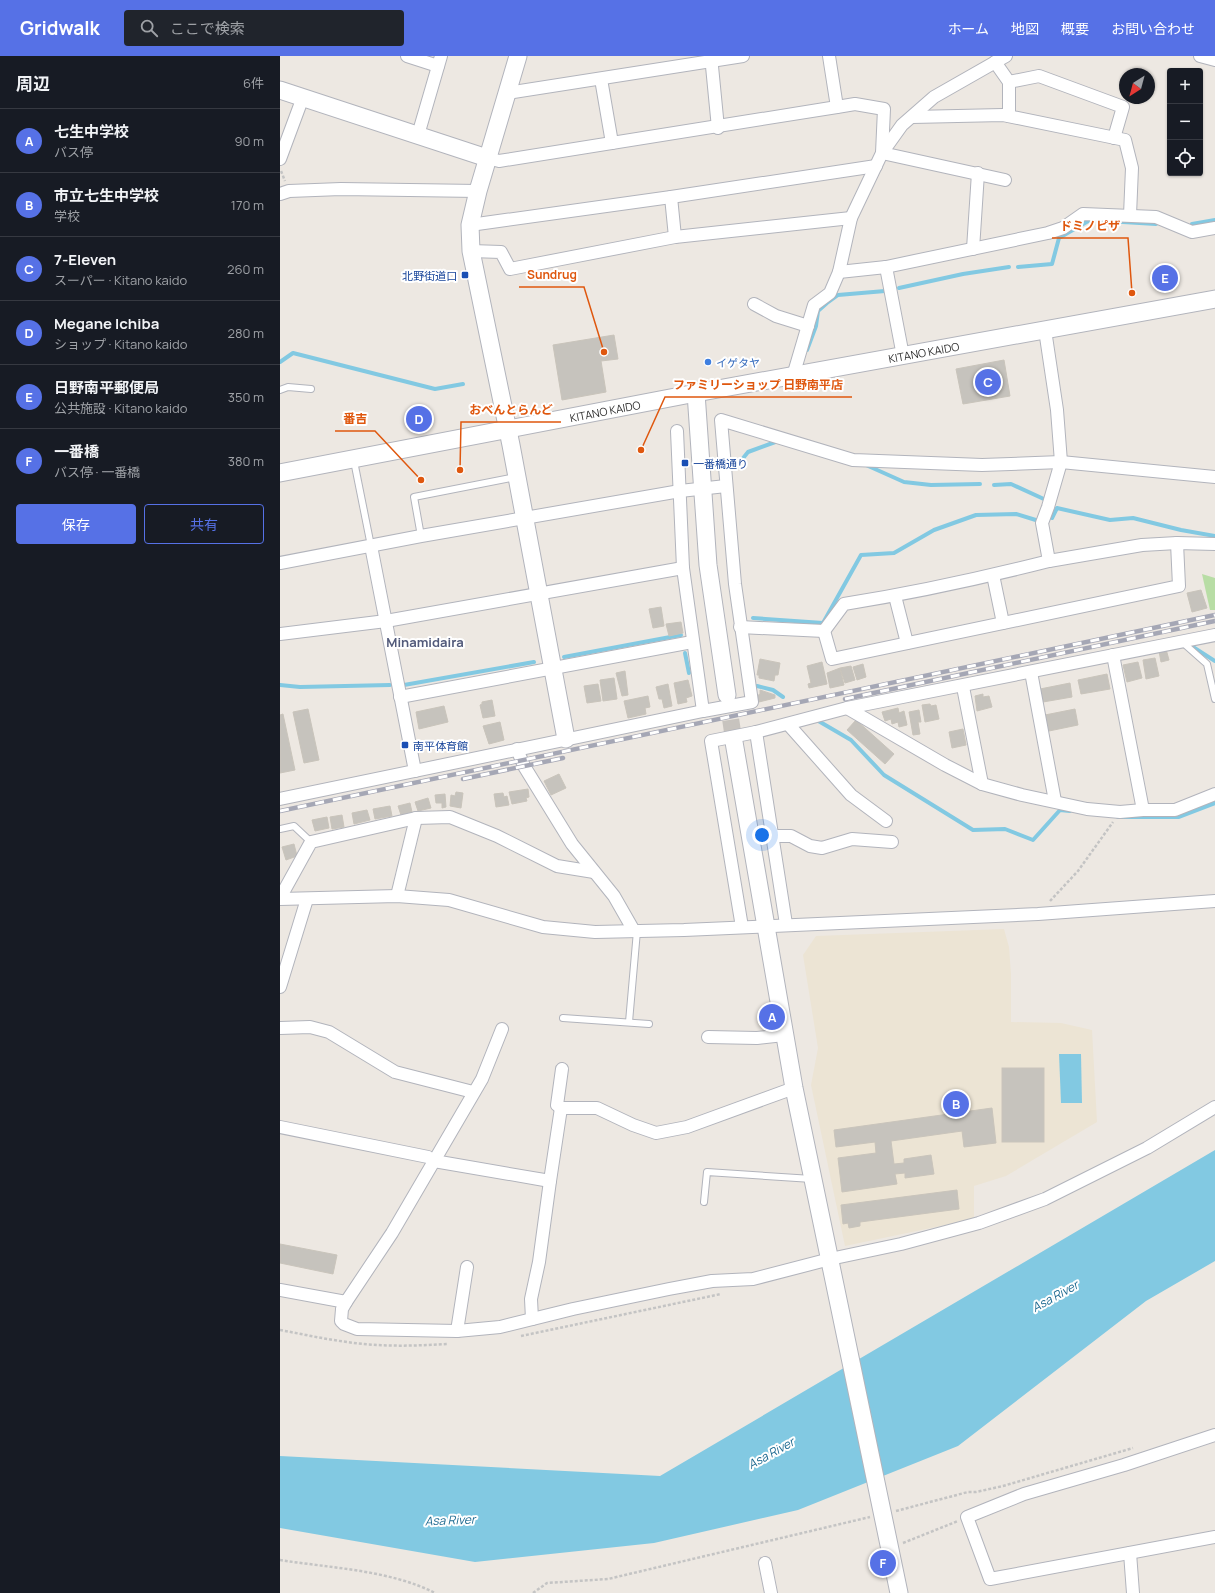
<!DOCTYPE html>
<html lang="ja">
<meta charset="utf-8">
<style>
body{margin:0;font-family:Manrope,"Noto Sans JP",sans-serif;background:#20242c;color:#f1f3f6}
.controls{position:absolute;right:12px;top:12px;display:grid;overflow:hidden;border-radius:4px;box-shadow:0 1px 3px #0004}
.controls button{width:36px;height:36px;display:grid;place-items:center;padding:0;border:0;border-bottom:1px solid #363941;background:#171b24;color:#f1f3f6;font:20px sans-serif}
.compass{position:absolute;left:839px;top:12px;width:36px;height:36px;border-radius:50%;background:#171b24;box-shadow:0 1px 3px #0004;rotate:216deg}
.you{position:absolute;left:482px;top:779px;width:14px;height:14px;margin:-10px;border:3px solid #fff;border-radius:50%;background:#1a73e8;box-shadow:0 0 0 6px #1a73e833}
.badge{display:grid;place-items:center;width:26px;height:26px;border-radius:50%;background:#5671e6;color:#fff;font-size:13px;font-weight:700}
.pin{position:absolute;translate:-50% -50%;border:2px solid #fff;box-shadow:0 1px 4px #0006}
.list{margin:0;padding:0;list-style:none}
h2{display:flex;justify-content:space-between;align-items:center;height:52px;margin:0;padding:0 16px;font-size:17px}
h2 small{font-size:13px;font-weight:400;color:#9ea1a6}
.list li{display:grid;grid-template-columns:26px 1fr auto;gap:12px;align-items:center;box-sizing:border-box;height:64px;padding:0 16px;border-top:1px solid #363941}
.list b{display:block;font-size:15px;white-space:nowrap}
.list p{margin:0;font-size:13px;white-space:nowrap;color:#9ea1a6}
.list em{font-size:13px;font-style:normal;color:#9ea1a6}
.actions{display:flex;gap:8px;padding:12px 16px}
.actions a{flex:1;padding:9px 0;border:1px solid #5671e6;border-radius:4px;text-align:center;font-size:14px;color:#5671e6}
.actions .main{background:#5671e6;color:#fff}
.icon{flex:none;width:22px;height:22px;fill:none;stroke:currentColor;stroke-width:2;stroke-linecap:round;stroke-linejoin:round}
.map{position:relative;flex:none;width:935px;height:1537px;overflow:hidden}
header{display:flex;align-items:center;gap:24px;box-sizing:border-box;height:56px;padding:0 20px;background:#5671e6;color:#fff}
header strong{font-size:19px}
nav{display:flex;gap:22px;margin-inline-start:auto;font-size:14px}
.search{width:280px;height:36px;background:#20242c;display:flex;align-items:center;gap:10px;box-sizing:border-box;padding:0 14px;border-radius:4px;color:#9ea1a6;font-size:15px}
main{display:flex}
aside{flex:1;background:#171b24}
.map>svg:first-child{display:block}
</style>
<header>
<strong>Gridwalk</strong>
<div class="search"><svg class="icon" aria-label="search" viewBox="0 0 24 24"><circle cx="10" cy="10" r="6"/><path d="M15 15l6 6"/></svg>ここで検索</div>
<nav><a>ホーム</a><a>地図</a><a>概要</a><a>お問い合わせ</a></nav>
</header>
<main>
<aside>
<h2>周辺<small>6件</small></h2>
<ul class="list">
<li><span class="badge">A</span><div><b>七生中学校</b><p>バス停</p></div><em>90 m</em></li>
<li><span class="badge">B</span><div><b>市立七生中学校</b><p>学校</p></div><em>170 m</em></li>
<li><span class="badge">C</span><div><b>7-Eleven</b><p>スーパー · Kitano kaido</p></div><em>260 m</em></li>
<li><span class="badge">D</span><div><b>Megane Ichiba</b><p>ショップ · Kitano kaido</p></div><em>280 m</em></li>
<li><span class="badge">E</span><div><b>日野南平郵便局</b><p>公共施設 · Kitano kaido</p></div><em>350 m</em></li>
<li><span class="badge">F</span><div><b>一番橋</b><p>バス停 · 一番橋</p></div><em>380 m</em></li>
</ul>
<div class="actions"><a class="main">保存</a><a>共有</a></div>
</aside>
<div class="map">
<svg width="935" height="1537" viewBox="0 0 935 1537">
<rect width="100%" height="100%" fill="#ede8e2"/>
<polygon fill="#ece4d4" points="724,873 729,891 731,918 731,966 781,967 812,974 817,1066 726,1120 694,1130 694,1163 565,1190 531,1029 538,992 523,899 536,880"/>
<polygon fill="#b8dda5" points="922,518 935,522 935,554 930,554"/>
<g fill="#82c9e2">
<polygon points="779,998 801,998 802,1047 781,1047"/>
<polygon points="935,1094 935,1205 866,1245 678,1390 518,1454 374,1487 195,1506 0,1472 0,1400 380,1420"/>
</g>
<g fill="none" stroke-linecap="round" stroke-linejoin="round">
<g stroke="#82c9e2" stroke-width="4">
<polyline points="912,168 935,164"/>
<polyline points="738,211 772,208 779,182 810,164 876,168"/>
<polyline points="619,232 683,218 729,211"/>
<polyline points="527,294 536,270 538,255 547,247 558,239 605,235"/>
<polyline points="0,306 13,297 155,333 183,328"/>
<polyline points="586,409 624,426 651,429 700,428"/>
<polyline points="456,411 468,396 498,385"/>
<polyline points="714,429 731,428 766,444"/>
<polyline points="772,462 777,452 830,464 853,462 901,474 935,480"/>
<polyline points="473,562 543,567 581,499 614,497 654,474 696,459 736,458 759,465"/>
<polyline points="913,591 935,605"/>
<polyline points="405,597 409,617"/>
<polyline points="284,601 401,579"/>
<polyline points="0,629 20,631 110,629"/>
<polyline points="124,629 254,606"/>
<polyline points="477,630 493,634 503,641"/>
<polyline points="535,663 571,684 604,719 693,774 725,773 753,784 780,754 790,755"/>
<polyline points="838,761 899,761 935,747"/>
</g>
</g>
<g fill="#c6c3bd" stroke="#c9c4bb">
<polygon points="334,279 338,303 321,305 326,336 282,344 273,289"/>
<polygon points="724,304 730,340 683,348 676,313"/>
<polygon points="921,534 927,552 912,556 907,537"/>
<polygon points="381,551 384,570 373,572 369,553"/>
<polygon points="401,566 403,577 389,580 386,568"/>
<polygon points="886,593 889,604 881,606 879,595"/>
<polygon points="875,602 879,620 866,623 863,604"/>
<polygon points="480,603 500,607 498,619 495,619 494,625 479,622 479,619 477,619"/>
<polygon points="542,606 547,628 529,632 528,628 531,627 527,610"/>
<polygon points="858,606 862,622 847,626 843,609"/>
<polygon points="583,608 586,621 577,624 573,611"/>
<polygon points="571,610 575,624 565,627 560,612"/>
<polygon points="560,612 564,629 550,632 547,617"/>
<polygon points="345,615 348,639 342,640 336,617"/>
<polygon points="827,618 830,633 801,638 798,624"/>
<polygon points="334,622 337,643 323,645 320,624"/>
<polygon points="408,624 412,640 406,642 407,646 398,648 394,627"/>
<polygon points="790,627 792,641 763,646 760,633"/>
<polygon points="318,628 321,645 307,647 304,630"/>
<polygon points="388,628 392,650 384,652 382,643 379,643 376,631"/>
<polygon points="480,634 495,639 495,642 479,646 477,640 480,638"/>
<polygon points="703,638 703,641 709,640 712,651 697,655 695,640"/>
<polygon points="368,640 370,651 365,652 366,658 348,662 344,645"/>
<polygon points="212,644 215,660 203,662 200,649 202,648 202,646"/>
<polygon points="650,648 651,650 656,649 659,663 645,666 642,649"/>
<polygon points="164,650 168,666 139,673 136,656"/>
<polygon points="618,652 619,657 624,655 627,669 619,671 618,666 612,668 611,663 605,665 602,656"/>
<polygon points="28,653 39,704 24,707 13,656"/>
<polygon points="795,653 798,669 769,675 765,659"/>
<polygon points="639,654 641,666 638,666 640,678 633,679 629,656"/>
<polygon points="3,658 15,714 0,717 0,659"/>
<polygon points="576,664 614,698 605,708 567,674"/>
<polygon points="220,666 224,684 209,688 203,670"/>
<polygon points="683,673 686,689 672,692 669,676"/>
<polygon points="279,718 286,732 271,739 264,725"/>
<polygon points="248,733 249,741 246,742 247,745 232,748 229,736"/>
<polygon points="176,736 183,737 181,752 170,750 171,739 175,740"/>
<polygon points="223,737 224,741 227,740 229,749 216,751 214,738"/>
<polygon points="165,738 166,751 162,752 162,747 156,747 155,739"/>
<polygon points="148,742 151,752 138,755 135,746"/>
<polygon points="130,747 132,756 121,759 118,750"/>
<polygon points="110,750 112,760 95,763 93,753"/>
<polygon points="87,754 90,764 74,768 72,757"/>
<polygon points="62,759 64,771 52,773 50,761"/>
<polygon points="47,761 49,772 35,775 32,764"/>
<polygon points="14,788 17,800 6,804 2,791"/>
<rect x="722" y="1012" width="42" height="74"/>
<polygon points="712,1052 716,1087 684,1091 682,1075 611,1085 614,1108 624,1107 624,1103 651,1099 654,1118 625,1122 625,1117 615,1118 617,1128 562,1136 558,1102 596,1097 595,1086 556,1091 554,1074"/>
<polygon points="677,1134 679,1153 580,1166 580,1170 569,1172 568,1167 563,1168 561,1149"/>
<polygon points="0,1188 57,1199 53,1218 0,1207"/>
</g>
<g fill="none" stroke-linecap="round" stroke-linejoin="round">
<polyline stroke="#c7c3be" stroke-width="17" stroke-dasharray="17 8" stroke-linecap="butt" points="447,639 454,686"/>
<g stroke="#b2b4bc" stroke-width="8">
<g id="lane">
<polyline points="0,334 8,331 31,333"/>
<polyline points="74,405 91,490"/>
<polyline points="141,480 134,441 236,421"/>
<polyline points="901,585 927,608 935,643"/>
<polyline points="0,773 14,770 31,786"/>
<polyline points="283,962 369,968"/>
<polyline points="349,966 357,875"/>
<polyline points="424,1146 427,1116 532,1123"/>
</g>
</g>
<g stroke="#b2b4bc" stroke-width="14">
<g id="street">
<polyline points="127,0 158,10"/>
<polyline points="431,0 438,72"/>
<polyline points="920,0 935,4"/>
<polyline points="715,6 729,26 729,60"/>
<polyline points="321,23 332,87"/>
<polyline points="729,26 759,20 843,51 834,82"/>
<polyline points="227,37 463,0"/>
<polyline points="557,51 575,48 604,53 602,97 725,124"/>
<polyline points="632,61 723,59 845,84 852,112 850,159"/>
<polyline points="138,79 161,0"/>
<polyline points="207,102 219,105 557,51 549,0"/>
<polyline points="0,103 23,41"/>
<polyline points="0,138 9,135 61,133 198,135"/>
<polyline points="391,141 395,181"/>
<polyline points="190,169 391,141 596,110"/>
<polyline points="693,193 698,117"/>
<polyline points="191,195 221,196 230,213 395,181 571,162"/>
<polyline points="606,211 623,300"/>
<polyline points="559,216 606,211 768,177 783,172 803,158 876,161 912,176 935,172"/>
<polyline points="474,248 496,260 528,270"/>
<polyline points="513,320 534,249 550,237 559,216 571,162 602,97 622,69 654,41 726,0"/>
<polyline points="397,375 403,512 423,655 472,646 455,528 441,364 573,404 702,409 781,406 935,421"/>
<polyline points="91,490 135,715"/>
<polyline points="769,505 862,489 897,487 935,488"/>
<polyline points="0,507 141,480 400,435 446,430"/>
<polyline points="713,519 723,567"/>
<polyline points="615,540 627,587"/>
<path d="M 460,571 L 544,575 L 564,548 C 633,537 702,522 769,505 L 762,467 L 768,451 L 781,406 L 777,354 L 765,274"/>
<polyline points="544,575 552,603 899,530 897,487"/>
<polyline points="0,578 106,565 403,512"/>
<polyline points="833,599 863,754"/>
<polyline points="751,616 775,745"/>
<polyline points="683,631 702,728"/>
<polyline points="120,641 412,586"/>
<polyline points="567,652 665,709 702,728 742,739 807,753 840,756 863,754 895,754 935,738"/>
<polyline points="508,668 571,739 606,765"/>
<polyline points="476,676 506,868"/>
<polyline points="237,693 244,710 292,788 334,840 354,875"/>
<polyline points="0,743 423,655"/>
<polyline points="492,780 511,780 530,790 542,792 572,783 612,786"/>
<polyline points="117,840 136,762"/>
<polyline points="0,842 31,786 136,762 170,761 217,780 277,810 314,816"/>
<polyline points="0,843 117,840 169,844 263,871 315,876 404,874 758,858 935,845"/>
<polyline points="462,871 431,685 476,676 567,652 935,579"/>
<polyline points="0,931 27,843"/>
<polyline points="0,972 30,971 49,976 115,1016 193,1036"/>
<polyline points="428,981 477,982 504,979"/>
<polyline points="281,1052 277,1049 282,1013"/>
<polyline points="0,1071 148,1101 154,1105 270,1125 281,1052 317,1052 353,1069 376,1077 407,1071 514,1032"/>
<polyline points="0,1234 66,1246 112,1177 202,1023 222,973"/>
<polyline points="66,1246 62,1253 61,1265 64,1268 77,1273 177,1275 220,1271 293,1253 389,1233 432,1225 473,1223 550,1203 621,1188 699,1167 765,1143 867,1092 935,1051"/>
<polyline points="252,1263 251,1243 259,1206 270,1125"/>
<polyline points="177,1275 187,1211"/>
<polyline points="935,1379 844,1409 744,1438 687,1461 710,1523 935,1481"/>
<polyline points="850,1497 853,1537"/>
<polyline points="485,1507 491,1537"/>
</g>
</g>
<g stroke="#b2b4bc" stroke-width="19">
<g id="secondary">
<polyline points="238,0 198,135 190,169 191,195 231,389 286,683"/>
<polyline points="0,34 207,102"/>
<polyline points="416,337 428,509 447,639"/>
<path id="s1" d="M 0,417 L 416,337 L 935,243"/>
<polyline points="454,686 514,1032 619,1537"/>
</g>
</g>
<g stroke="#c4c4c4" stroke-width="2.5" stroke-dasharray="3 2" stroke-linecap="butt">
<polyline points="1,115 5,125"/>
<polyline points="770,845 798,815 833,766"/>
<path d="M 0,1274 C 22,1278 44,1283 67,1286 C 100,1291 134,1290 168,1288"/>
<polyline points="241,1280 441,1238"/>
<polyline points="616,1455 688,1436 696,1436 723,1430 853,1392"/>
<polyline points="623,1487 678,1465"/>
<path d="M 0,1504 C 50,1512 110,1514 155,1537"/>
<polyline points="253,1537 267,1527 328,1523 590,1461"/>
</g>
<use href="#lane" stroke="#fff" stroke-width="6"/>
<use href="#street" stroke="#fff" stroke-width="12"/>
<use href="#secondary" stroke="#fff" stroke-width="17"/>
<g stroke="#a5a7b5" stroke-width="4.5">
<g id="rail">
<polyline points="565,643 935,565"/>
<polyline points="183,723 283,702"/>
<polyline points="0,755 935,559"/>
</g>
</g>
<use href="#rail" stroke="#fff" stroke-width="3" stroke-dasharray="9" stroke-linecap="butt"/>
</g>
<g fill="#1a4fb4" stroke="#fff" stroke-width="1.5">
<rect x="181" y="215" width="8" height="8" rx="2"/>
<rect x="401" y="403" width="8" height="8" rx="2"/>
<rect x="121" y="685" width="8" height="8" rx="2"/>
</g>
<circle fill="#3f7fe0" stroke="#fff" stroke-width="1.5" cx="428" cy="306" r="4"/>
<g text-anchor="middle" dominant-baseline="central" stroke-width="4" stroke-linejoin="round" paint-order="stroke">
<g font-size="11" fill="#164399" stroke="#fff" text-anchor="start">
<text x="177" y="219" text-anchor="end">北野街道口</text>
<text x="413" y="407">一番橋通り</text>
<text x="133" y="689">南平体育館</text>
</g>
<g font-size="11" fill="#2e2e2e" stroke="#fff">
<text stroke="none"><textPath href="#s1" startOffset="655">KITANO KAIDO</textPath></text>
<text stroke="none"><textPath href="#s1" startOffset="331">KITANO KAIDO</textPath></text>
</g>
<g font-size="11" fill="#366cbe" stroke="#fff" text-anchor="start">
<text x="436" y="306">イゲタヤ</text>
</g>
<g font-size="12" font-style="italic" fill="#1e6a91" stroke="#fff">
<text transform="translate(775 1240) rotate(-29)">Asa River</text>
<text transform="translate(491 1397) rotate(-29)">Asa River</text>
<text transform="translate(170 1464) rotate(-2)">Asa River</text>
</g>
<g font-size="13" font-weight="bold" fill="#525a7a" stroke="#fff">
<text x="145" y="586">Minamidaira</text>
</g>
</g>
<path fill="none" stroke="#df570e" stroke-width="1.5" d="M852 237L848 182H772M324 296L304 231H239M361 394L385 341H572M180 414L181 366H281M141 424L95 375H55"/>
<g fill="#df570e" stroke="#fff" stroke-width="1.5">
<circle cx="852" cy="237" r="4"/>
<circle cx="324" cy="296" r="4"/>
<circle cx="361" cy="394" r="4"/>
<circle cx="180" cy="414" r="4"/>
<circle cx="141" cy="424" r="4"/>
</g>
<g font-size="12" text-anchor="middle" font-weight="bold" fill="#df570e" stroke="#fff" stroke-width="4" stroke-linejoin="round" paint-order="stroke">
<text x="810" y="174">ドミノピザ</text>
<text x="272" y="223">Sundrug</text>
<text x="478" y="333">ファミリーショップ 日野南平店</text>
<text x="231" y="358">おべんとらんど</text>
<text x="75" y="367">番吉</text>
</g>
</svg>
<div class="controls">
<button>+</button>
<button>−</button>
<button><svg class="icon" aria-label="locate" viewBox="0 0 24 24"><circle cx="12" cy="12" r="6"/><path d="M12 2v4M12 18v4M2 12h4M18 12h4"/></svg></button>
</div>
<svg class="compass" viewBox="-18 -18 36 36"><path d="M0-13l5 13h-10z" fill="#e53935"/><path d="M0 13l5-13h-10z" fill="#9ea1a6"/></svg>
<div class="you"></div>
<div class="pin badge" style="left:492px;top:961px">A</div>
<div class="pin badge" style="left:676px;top:1048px">B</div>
<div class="pin badge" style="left:708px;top:326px">C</div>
<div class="pin badge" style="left:139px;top:363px">D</div>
<div class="pin badge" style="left:885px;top:222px">E</div>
<div class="pin badge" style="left:603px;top:1507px">F</div>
</div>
</main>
